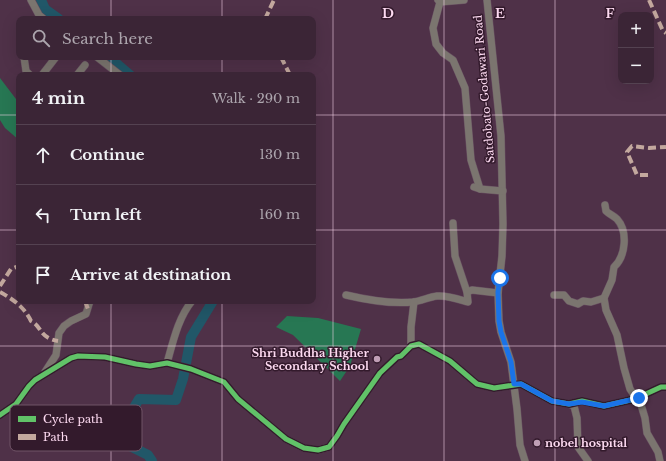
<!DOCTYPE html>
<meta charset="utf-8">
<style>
body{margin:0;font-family:"Libre Baskerville",serif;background:#422d3e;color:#f1f3f6}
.controls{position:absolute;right:12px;top:12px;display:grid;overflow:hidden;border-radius:8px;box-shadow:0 4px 16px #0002}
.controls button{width:36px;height:36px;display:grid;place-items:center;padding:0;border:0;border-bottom:1px solid #544251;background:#3b2536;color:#f1f3f6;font:20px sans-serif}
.stop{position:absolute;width:12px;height:12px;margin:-9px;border:3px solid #1a73e8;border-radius:50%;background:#fff}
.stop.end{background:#1a73e8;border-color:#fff;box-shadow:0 1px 4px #0008}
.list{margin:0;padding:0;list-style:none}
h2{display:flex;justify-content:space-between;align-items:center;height:52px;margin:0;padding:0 16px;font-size:17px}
h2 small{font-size:13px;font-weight:400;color:#aca5ad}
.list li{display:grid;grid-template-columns:26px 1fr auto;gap:12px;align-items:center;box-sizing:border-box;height:60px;padding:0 16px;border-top:1px solid #544251}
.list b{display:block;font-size:15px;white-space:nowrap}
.list em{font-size:13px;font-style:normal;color:#aca5ad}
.icon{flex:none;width:22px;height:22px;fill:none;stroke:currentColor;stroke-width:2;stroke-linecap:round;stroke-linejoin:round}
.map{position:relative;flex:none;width:666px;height:461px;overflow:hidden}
.search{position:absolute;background:#3b2536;box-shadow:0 4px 16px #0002;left:16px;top:16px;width:300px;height:44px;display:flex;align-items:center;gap:10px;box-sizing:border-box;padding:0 14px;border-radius:8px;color:#aca5ad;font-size:15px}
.panel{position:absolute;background:#3b2536;box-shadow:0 4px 16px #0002;left:16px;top:72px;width:300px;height:232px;border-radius:8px}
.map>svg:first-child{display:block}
</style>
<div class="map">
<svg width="666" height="461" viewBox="0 0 666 461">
<rect width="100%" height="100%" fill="#4f3148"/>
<g fill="#277753">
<polygon points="0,78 19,103 19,140 5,128 0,120"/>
<polygon points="287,316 318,318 361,329 350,366 340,381 293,335 276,327"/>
</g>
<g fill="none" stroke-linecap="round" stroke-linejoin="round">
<g stroke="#215768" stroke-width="10">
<polyline points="41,0 45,9 59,19"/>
<polyline points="109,57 130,75"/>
<polyline points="152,461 148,455 130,446 119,423 129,416 139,399 176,400 183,379 191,337 213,301"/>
</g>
<g stroke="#684f61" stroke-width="8">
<g id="minor">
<polyline points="31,0 39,15 44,19"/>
<polyline points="438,0 440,2 433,28 436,44 443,53 453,60 465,88 471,160 480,189"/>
<polyline points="487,0 501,136 503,224 502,256 498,293 499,321 501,332 511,362 517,409 520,445 525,461"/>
<polyline points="440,2 464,0"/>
<polyline points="24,57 26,71 30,75"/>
<polyline points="97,57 120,75"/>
<polyline points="42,75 56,57"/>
<polyline points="77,75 85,65"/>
<polyline points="474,187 480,189 503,191"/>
<path d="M 605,205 L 606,211 C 609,214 614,216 617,219 C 628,231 626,256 614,267 L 612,280 L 604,298 L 606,310 L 617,335 L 624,368 L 630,389 L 634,395 L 635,399"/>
<polyline points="467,292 472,290 498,293"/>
<path d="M 346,295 C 367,300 391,304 413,302 C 421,301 429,297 437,296 C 447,295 458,299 468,302 L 467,292 L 455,256 L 453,223"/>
<polyline points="554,295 564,295 569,301 578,304 583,301 591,302 604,298"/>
<polyline points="411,346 411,327 414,302"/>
<path d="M 167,363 C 173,342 178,318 192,301"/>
<polyline points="45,372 56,355 59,333 64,326 71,321 86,314 90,301"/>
<polyline points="638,398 639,398 645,418 647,433 658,452 660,461"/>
<polyline points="569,404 574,406 577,418 578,447 588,461"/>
<polyline points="0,415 16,404 29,386 35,380 71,358 78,356 105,357 136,364 150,366 167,363 191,369 224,382 238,399 286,439 304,448 318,450 329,447 337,436 344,424 380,373 397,357 401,356 411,346 419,344 450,361 477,384 494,388 521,384 552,401 569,404 582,401 604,406 635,399 661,387 666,387"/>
</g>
</g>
<use href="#minor" stroke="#7b756f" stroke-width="7"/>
<g stroke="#c3a89e" stroke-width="4" stroke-dasharray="8 4" stroke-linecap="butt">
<polyline points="649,0 663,31 666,33"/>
<polyline points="265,19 274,0"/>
<polyline points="281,57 290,75"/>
<polyline points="648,175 637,175 627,152 632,146 649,148 666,147"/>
<polyline points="0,286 11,269 19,266"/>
<path d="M 0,292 C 14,300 24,307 31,321 C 42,326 39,338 58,341"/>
<polyline points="85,301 88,309"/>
</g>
<g stroke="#331a2c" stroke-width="8">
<polyline id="cycleway" points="0,415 16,404 29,386 35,380 71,358 78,356 105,357 136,364 150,366 167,363 191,369 224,382 238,399 286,439 304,448 318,450 329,447 337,436 344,424 380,373 397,357 401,356 411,346 419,344 450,361 477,384 494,388 521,384 552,401 569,404 582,401 604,406 635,399 661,387 666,387"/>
</g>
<use href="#cycleway" stroke="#61c268" stroke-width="5"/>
</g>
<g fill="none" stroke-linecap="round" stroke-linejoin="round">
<polyline stroke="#1a73e8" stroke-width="5" points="500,278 498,292 499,321 501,332 511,362 514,384 521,384 552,401 569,404 582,402 604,406 639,398"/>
</g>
<path fill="none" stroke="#fddaf1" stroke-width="1" stroke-opacity="0.55" d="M 111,0 L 111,19M 222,0 L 222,19M 333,0 L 333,461M 444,0 L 444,461M 555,0 L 555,461M 111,57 L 111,75M 222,57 L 222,75M 0,115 L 19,115M 313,115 L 666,115M 0,230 L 19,230M 313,230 L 666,230M 111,301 L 111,461M 222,301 L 222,461M 0,346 L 666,346"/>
<g fill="#c09fb6" stroke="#331a2c" stroke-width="1.5">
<circle cx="377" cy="359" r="4"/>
<circle cx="537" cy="443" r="4"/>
</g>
<g text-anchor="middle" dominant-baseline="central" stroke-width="3" stroke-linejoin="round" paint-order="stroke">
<g font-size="11" fill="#fddaf1" stroke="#331a2c">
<text transform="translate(484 89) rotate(-95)">Satdobato-Godawari Road</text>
</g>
<g font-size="11" font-weight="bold" fill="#fddaf1" stroke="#331a2c" text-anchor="end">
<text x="369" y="353">Shri Buddha Higher<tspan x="369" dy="13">Secondary School</tspan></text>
<text x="545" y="443" text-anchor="start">nobel hospital</text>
</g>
</g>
<rect x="10" y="405" width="132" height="46" rx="6" fill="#331a2c" stroke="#705467" stroke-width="1"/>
<rect x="18" y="416" width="18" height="6" fill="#61c268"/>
<rect x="18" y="434" width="18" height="6" fill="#c3a89e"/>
<g font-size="11" fill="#fddaf1">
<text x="43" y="423">Cycle path</text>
<text x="43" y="441">Path</text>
</g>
<g font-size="13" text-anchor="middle" font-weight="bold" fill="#fddaf1" stroke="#331a2c" stroke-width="3" stroke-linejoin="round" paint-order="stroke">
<text x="388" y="18">D</text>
<text x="500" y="18">E</text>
<text x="610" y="18">F</text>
</g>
</svg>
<div class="controls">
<button>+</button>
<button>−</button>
</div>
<div class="stop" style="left:500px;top:278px"></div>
<div class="stop end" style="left:639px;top:398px"></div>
<div class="search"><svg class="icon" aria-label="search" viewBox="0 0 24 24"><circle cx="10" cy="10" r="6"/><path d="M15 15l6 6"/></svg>Search here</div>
<section class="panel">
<h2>4 min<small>Walk · 290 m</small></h2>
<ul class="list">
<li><svg class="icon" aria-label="ahead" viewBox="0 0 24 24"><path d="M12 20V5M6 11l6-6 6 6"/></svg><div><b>Continue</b></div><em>130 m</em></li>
<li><svg class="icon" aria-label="left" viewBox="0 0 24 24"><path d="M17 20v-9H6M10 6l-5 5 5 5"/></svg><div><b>Turn left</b></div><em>160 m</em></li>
<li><svg class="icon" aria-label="arrive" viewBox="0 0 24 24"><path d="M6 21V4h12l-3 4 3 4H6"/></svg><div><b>Arrive at destination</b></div></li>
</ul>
</section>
</div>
